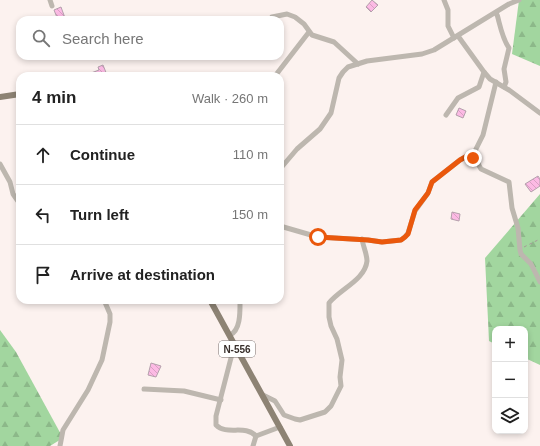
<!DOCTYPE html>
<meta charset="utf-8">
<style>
body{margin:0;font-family:Helvetica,sans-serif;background:#f2f2f2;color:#222}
.controls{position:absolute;right:12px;bottom:12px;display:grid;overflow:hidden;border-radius:8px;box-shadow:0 2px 6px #0003}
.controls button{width:36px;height:36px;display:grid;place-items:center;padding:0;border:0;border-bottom:1px solid #e0e0e0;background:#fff;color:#222;font:20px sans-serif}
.stop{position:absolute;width:12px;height:12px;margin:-9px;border:3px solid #ea580c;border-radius:50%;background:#fff}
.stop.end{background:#ea580c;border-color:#fff;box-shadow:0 1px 4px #0008}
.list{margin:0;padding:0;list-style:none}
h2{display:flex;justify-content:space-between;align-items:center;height:52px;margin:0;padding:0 16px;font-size:17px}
h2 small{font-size:13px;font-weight:400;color:#767676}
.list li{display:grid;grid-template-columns:26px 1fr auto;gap:12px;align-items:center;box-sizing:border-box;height:60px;padding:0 16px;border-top:1px solid #e0e0e0}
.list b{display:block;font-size:15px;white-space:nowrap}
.list em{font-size:13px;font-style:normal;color:#767676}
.icon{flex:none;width:22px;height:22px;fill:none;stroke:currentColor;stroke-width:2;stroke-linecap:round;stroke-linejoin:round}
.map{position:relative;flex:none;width:540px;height:446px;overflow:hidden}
.search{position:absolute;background:#fff;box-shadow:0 2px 6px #0003;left:16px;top:16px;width:268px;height:44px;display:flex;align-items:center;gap:10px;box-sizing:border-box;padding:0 14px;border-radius:12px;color:#767676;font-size:15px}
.panel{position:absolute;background:#fff;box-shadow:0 2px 6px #0003;left:16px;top:72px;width:268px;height:232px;border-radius:12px}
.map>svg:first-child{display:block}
</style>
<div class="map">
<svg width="540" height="446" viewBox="0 0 540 446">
<defs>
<pattern id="forest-firs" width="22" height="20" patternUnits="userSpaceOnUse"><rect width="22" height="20" fill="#a2d69f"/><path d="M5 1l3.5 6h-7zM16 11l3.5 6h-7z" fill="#8cb889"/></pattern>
<pattern id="building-back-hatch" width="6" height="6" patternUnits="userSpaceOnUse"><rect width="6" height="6" fill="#fcbae4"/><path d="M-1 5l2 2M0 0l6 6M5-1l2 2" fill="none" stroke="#d9a0c4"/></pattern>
</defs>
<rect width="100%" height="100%" fill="#fcf2ef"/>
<g fill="url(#forest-firs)">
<polygon points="519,0 540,0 540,66 512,54"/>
<polygon points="540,194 540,365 525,358 525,329 495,329 495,344 489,341 485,258"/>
<polygon points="0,330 16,352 63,438 50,446 0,446"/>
</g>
<g fill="url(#building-back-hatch)" stroke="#b4a0ac">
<polygon points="372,0 378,5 371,12 366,7"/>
<polygon points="61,7 65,18 58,20 54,10"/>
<polygon points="103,65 107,75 92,76 91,73 99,70 98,67"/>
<polygon points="459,108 466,111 463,118 456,115"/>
<polygon points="538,176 540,179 540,186 531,192 525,184"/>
<polygon points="452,212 460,214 459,221 451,219"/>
<polygon points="151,363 161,366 156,377 148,375"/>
</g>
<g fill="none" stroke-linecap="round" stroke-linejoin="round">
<polyline stroke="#a49a97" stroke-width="1" stroke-dasharray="3 3" stroke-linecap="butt" points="524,247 540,239"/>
<g stroke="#bdb7af" stroke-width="5">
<polyline points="50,0 52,6"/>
<polyline points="444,0 448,10 448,26 454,38"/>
<path d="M 496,13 C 498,16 498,18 499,22 C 501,30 504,41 509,48 L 504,69 L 506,82 L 504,87"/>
<polyline points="272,17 287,14 295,17 304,24 312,35 334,42 358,64"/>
<polyline points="458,36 484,72 490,79 509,90 540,113"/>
<polyline points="275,76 309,32"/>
<polyline points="496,82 483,135 473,155 481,169 509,182 512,208 518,228 520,250 521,254 531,264 540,282"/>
<polyline points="446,115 458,98 479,87 484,72"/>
<polyline points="0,164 10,182 13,194 20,204"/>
<polyline points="280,169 297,149 320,129 331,113 339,78 343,72 348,67 367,61 422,54 434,50 509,4 519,0"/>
<polyline points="280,226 318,237 368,240 382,242 401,240 405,237 408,233 415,211 428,193 432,182 460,160 469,155 473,155"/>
<path d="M 230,335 C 241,330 240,311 240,300"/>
<path d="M 238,351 L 232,354 L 216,416 L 216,425 C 227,436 245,424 256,436 L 253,446"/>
<polyline points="144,389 184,391 221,400"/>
<path d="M 263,395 L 275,401 L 284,415 L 295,419 L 300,420 L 325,412 L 331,406 L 341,386 L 340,377 L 342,360 L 337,339 L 331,326 L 329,317 L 329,303 C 340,289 365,280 367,261 C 367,254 363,246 362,239"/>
<polyline points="256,436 280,427"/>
<polyline points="60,446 63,430 88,390 102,360 110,322 110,314 104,300"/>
</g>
<g stroke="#8d8374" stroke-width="6">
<polyline points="0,97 20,94"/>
<polyline points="210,300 290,446"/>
</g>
</g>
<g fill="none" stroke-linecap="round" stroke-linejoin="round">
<polyline stroke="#ea580c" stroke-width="5" points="318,237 368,240 382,242 401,240 405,237 408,234 415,210 428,193 432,182 460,160 469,155 473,155 473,158"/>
</g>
<g text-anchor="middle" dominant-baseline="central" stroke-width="3.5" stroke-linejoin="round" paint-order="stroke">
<rect fill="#fff" stroke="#746d6b" stroke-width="1" x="219" y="341" width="36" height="16" rx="3"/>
<g font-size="10" font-weight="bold" fill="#382f2b">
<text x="237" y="349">N-556</text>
</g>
</g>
</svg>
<div class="controls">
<button>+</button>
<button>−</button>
<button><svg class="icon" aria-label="layers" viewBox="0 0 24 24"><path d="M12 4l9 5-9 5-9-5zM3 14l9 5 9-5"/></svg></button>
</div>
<div class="stop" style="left:318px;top:237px"></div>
<div class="stop end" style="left:473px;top:158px"></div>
<div class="search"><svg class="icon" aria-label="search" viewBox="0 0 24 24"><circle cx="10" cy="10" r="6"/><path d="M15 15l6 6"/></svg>Search here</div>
<section class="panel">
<h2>4 min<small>Walk · 260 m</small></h2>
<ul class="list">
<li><svg class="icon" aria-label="ahead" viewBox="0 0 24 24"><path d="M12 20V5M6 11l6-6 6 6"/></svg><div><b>Continue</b></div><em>110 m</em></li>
<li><svg class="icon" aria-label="left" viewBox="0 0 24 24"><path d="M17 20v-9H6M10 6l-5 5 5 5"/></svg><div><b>Turn left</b></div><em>150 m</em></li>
<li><svg class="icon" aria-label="arrive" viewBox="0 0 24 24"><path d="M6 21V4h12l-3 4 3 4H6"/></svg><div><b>Arrive at destination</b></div></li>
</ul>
</section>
</div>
